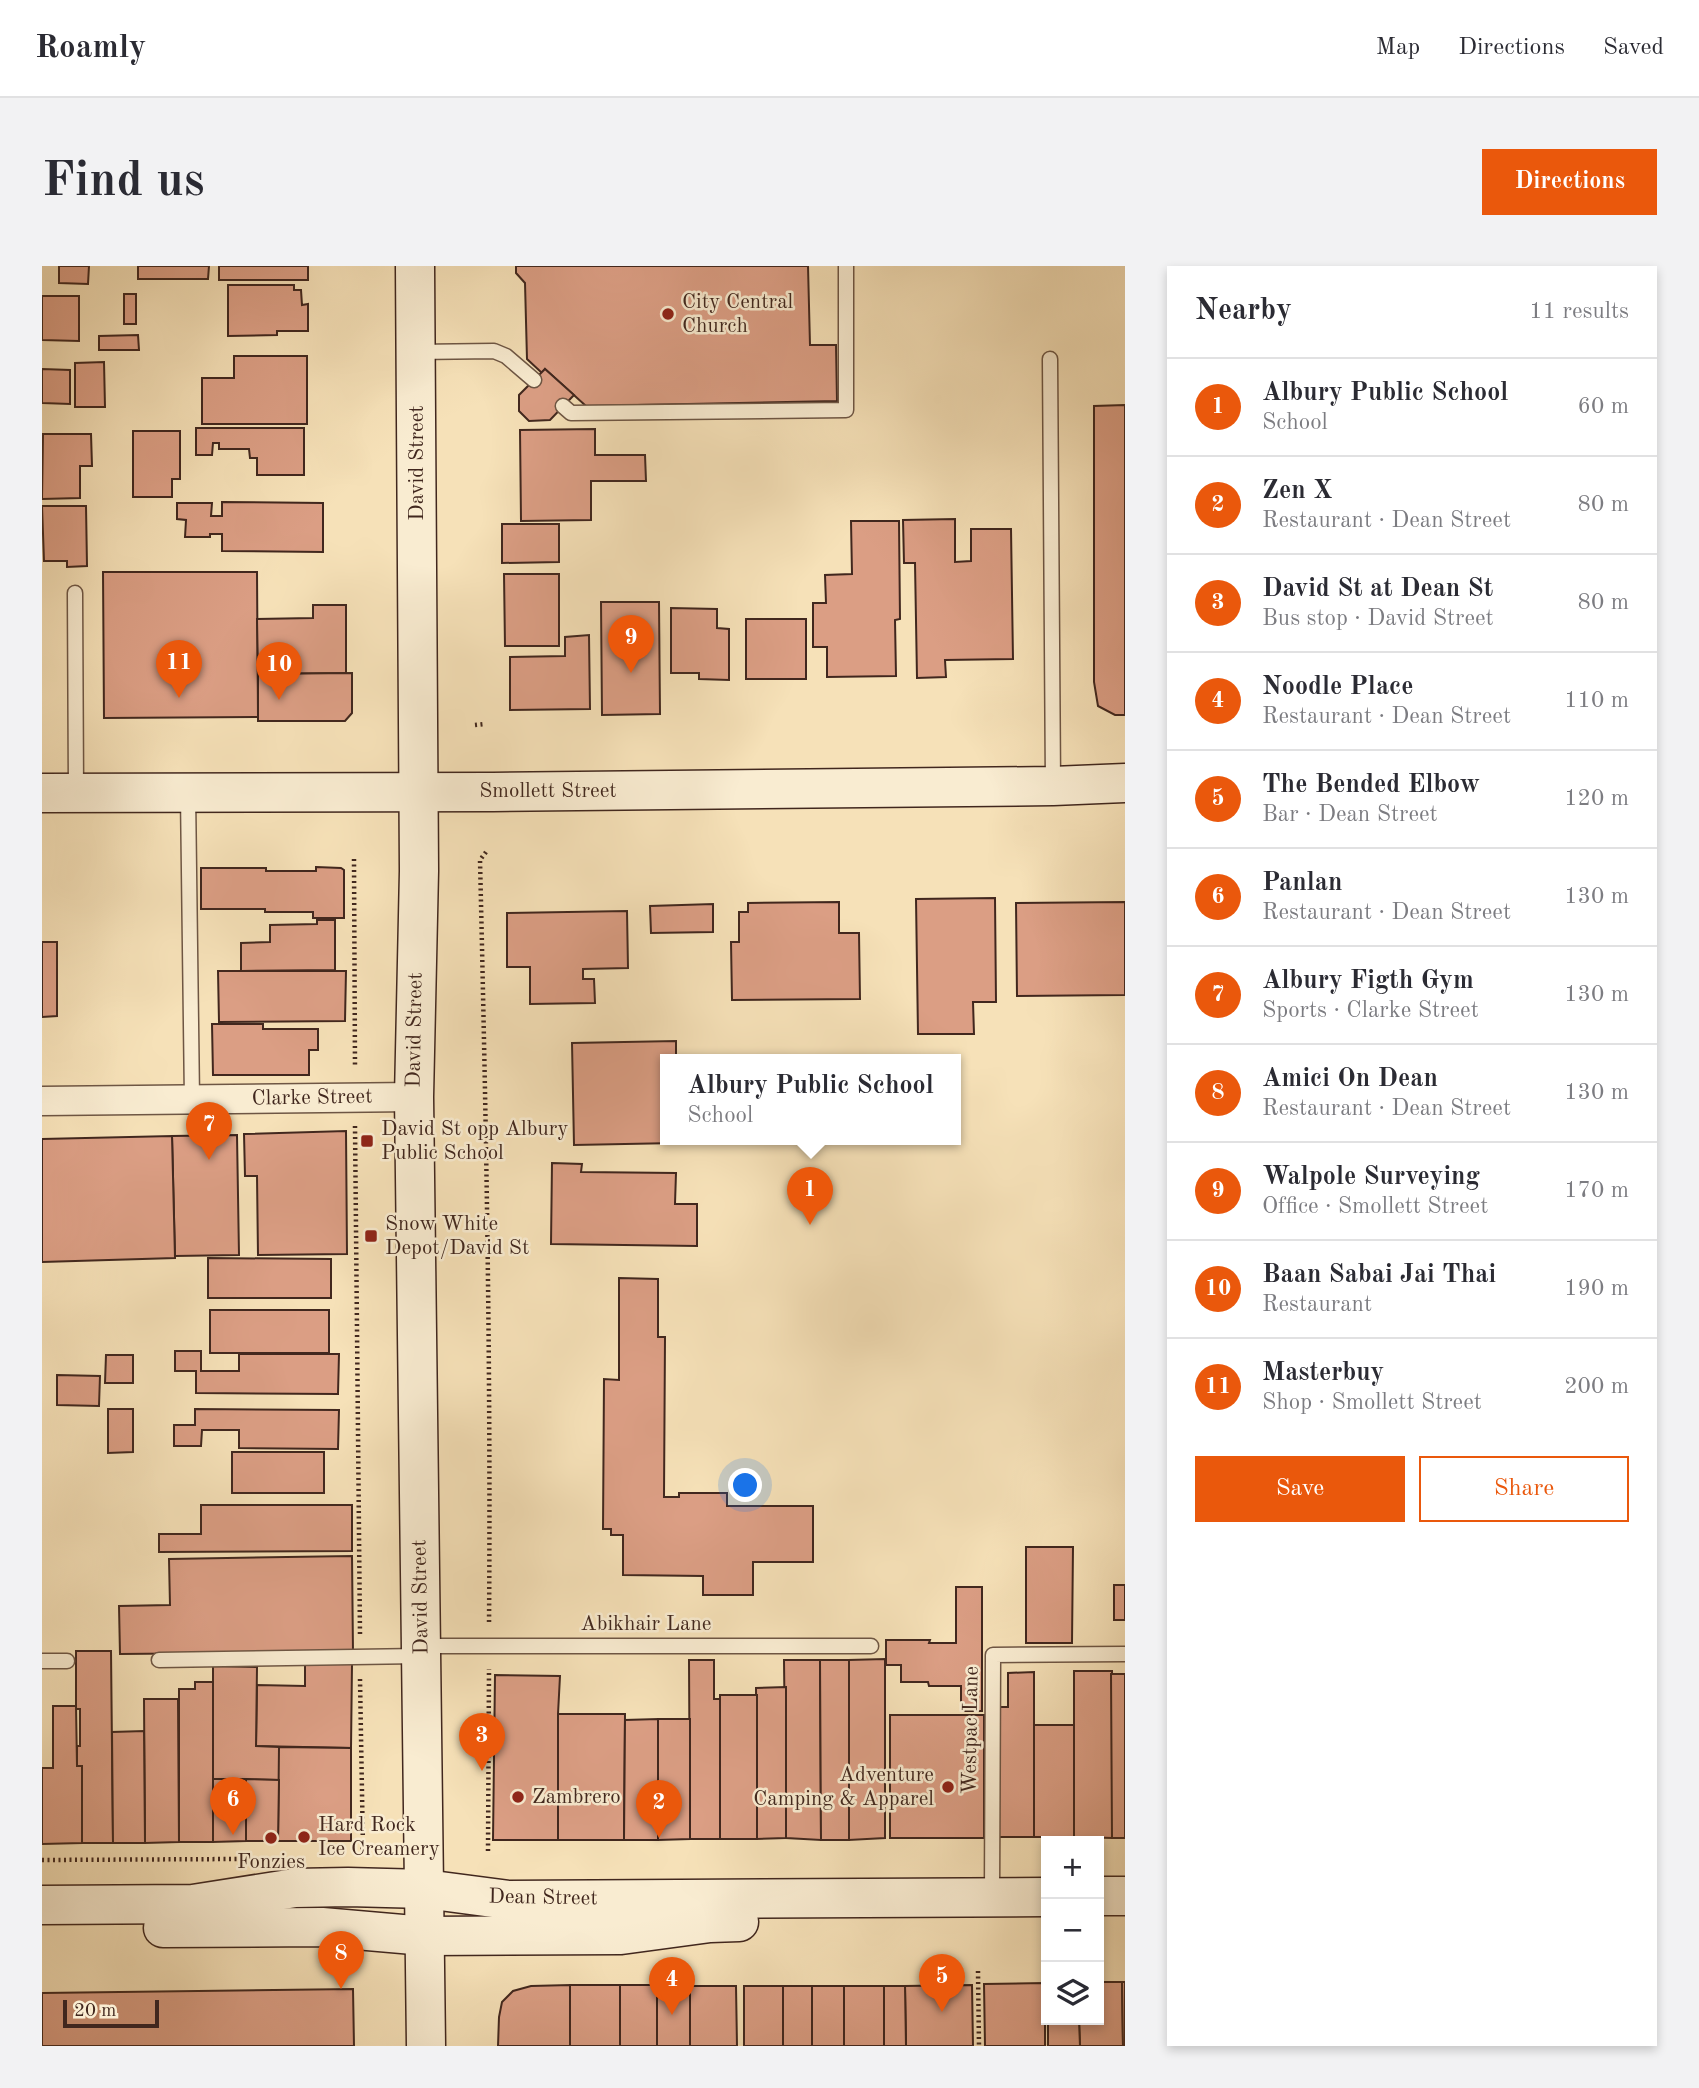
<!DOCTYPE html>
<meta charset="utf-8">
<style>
body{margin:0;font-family:"Old Standard TT",serif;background:#f2f2f3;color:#2b2b33}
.controls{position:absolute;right:21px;bottom:21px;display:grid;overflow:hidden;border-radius:0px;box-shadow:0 4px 10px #0003}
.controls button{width:63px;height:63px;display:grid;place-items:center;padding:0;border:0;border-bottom:2px solid #e1e1e2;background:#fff;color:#2b2b33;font:35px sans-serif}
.scale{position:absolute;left:21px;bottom:18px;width:96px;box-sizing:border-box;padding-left:7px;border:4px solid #41271e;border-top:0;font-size:19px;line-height:24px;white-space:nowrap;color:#41271e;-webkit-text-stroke:5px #f9ecd1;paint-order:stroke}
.you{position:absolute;left:704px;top:1220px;width:24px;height:24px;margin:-18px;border:5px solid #fff;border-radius:50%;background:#1a73e8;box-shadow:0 0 0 10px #1a73e833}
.badge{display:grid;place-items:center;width:46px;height:46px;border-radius:50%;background:#ea580c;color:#fff;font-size:23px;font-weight:700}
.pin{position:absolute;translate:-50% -58px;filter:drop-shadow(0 2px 4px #0008)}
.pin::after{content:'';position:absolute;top:37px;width:24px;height:21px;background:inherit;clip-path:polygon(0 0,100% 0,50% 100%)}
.popup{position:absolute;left:618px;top:788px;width:301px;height:91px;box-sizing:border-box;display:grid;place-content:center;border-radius:0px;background:#fff;filter:drop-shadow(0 2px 5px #0005);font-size:23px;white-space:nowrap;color:#7c7c81}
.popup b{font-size:26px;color:#2b2b33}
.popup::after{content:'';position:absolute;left:50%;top:100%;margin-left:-14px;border:14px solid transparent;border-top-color:#fff}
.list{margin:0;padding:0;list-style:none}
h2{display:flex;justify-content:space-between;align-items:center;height:91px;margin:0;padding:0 28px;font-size:30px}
h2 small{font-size:23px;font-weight:400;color:#7c7c81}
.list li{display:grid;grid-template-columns:46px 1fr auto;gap:21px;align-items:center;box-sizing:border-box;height:98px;padding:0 28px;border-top:2px solid #e1e1e2}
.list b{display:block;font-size:26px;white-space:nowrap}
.list p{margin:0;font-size:23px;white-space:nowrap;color:#7c7c81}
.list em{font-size:23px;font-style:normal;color:#7c7c81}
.actions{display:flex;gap:14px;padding:21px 28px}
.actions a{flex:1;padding:16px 0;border:2px solid #ea580c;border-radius:0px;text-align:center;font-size:24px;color:#ea580c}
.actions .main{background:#ea580c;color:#fff}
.icon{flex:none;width:38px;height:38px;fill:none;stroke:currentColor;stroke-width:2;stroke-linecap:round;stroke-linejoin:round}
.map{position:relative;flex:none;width:1083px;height:1780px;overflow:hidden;border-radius:0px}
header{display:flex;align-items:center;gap:42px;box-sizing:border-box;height:98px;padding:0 35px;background:#fff;border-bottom:2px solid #e1e1e2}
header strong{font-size:33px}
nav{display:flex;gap:38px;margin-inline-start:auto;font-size:24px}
.intro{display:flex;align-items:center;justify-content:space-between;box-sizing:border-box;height:168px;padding:0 42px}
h1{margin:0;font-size:49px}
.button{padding:18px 32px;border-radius:0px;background:#ea580c;color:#fff;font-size:24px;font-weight:700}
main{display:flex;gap:42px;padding:0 42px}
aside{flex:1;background:#fff;border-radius:0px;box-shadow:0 4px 10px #0003}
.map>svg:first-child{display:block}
</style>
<header>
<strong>Roamly</strong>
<nav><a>Map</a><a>Directions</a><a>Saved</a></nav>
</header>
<div class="intro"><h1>Find us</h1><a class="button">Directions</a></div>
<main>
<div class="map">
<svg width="1083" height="1780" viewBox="0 0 1083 1780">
<rect width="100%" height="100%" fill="#f6e1b8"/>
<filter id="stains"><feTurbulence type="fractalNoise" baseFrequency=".00286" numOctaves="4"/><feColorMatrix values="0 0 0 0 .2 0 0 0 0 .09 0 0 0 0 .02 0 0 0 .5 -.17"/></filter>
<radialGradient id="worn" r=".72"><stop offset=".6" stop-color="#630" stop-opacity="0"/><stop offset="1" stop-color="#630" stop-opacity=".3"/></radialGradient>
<g fill="#db9e84" stroke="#41271e" stroke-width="2">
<polygon points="17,0 47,0 46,18 17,17"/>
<polygon points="96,0 167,0 166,13 96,13"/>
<rect x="177" y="0" width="89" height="14"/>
<polygon points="474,0 766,0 768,79 794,79 795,135 544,140 503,103 500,107 485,93 483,17 474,7"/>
<polygon points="186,19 252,19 252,24 259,24 260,39 266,38 266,65 235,65 235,69 186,70"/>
<rect x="82" y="28" width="12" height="30"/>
<polygon points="0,30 37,30 37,75 0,74"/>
<polygon points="96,69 97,84 57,84 57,70"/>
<polygon points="192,90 265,90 265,158 160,158 160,112 192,112"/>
<polygon points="62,96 63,141 33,141 33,97"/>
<polygon points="0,103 28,104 28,138 0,137"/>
<polygon points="503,103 532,129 508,154 487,155 477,145 477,129"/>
<polygon points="1083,139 1083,449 1073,449 1056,440 1052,416 1052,140"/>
<polygon points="154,162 262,162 262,209 215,209 215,192 208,192 207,183 177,183 177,177 171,177 170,189 154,189"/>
<polygon points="553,163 553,189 603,189 604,215 549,215 549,254 479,255 478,164"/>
<polygon points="91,165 138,165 138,213 130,213 130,231 91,231"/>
<polygon points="1,168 49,168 50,200 38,200 38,232 0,233"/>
<polygon points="180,236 281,237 281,286 180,285 180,268 168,268 168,271 143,271 144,254 135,253 135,237 170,237 169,250 180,250"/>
<polygon points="0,240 44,240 45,300 25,301 25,295 2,295"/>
<polygon points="913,253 913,296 929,295 929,263 969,263 971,393 903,394 904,411 875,412 873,297 862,297 861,254"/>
<polygon points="809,255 857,255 858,353 853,354 854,410 785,411 785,381 771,381 771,337 784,337 783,309 810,308"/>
<polygon points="460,258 517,258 517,296 460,297"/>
<polygon points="61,306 215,306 216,451 62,452"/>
<polygon points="462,308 517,308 517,380 463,380"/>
<polygon points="559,336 617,336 618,448 560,449"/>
<polygon points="271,339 304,339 304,407 216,408 215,353 271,352"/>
<polygon points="629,342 675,343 675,362 687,363 687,414 657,413 657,407 629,407"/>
<rect x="704" y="353" width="60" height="60"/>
<polygon points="547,369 548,443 468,444 468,391 523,390 523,371"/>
<polygon points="310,407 310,447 303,455 216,455 216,408"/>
<polygon points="274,601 299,602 302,604 302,652 271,652 271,646 223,646 223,643 159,643 159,602 224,602 224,605 274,605"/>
<polygon points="953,632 954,736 931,736 932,768 876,768 874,633"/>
<polygon points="797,636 797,667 817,667 818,733 690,734 689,676 697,676 697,646 706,646 706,637"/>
<polygon points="1083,636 1083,729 975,730 974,637"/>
<polygon points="671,638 671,666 609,667 608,640"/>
<polygon points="585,645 586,702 541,703 541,713 552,713 553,737 488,738 488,701 465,701 465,647"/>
<polygon points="275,654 293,654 293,704 199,705 199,677 228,676 228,659 275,658"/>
<polygon points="0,676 15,676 15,750 0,751"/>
<polygon points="176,705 304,705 303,755 177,756"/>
<polygon points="170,758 221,758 221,763 276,763 276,784 267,784 267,809 171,809"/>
<polygon points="634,775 634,793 623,793 623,873 634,873 634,877 532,879 530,777"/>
<polygon points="304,865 305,988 216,989 215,910 203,910 202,868"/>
<polygon points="195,869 197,989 133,990 130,870"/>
<polygon points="130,870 133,992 0,996 0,873"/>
<polygon points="510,897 540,898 539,906 634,907 633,938 655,938 655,980 509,978"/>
<polygon points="166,992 289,993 289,1032 166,1032"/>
<polygon points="577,1012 616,1013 616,1071 623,1071 622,1231 637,1231 637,1227 685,1227 685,1240 771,1240 771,1296 711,1296 711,1329 661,1329 661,1310 581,1309 581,1269 569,1269 569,1263 561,1263 562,1113 577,1114"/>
<rect x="168" y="1044" width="119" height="43"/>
<polygon points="133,1085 159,1085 159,1105 197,1105 197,1088 297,1088 296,1128 154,1127 154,1105 133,1105"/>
<polygon points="64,1089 91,1089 91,1117 63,1117"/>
<polygon points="15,1109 58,1110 57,1140 15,1139"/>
<polygon points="66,1143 91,1143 91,1186 66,1187"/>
<polygon points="153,1143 297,1144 296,1183 197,1182 197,1164 160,1164 159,1180 132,1180 132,1159 153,1159"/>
<rect x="190" y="1186" width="92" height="41"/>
<polygon points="159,1239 310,1239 310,1285 117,1286 117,1268 159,1268"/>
<polygon points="984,1281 1031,1281 1030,1377 984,1377"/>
<polygon points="310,1290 311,1386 78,1388 77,1340 128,1339 127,1293"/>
<rect x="1072" y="1319" width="11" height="35"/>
<polygon points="914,1321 940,1321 940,1445 919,1445 919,1420 887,1420 886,1416 859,1416 859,1399 844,1399 844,1374 888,1374 887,1377 914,1377"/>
<polygon points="34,1385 69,1385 71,1577 40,1577 40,1500 35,1500 35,1480 38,1480 38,1443 34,1443"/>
<polygon points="843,1393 843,1572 807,1574 807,1394"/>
<polygon points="647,1394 672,1394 672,1433 678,1433 678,1573 648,1573"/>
<polygon points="742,1394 778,1394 779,1574 744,1572"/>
<polygon points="778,1394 807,1394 807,1574 779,1574"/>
<polygon points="263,1398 310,1398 309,1482 214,1480 215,1419 263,1420"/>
<polygon points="171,1400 215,1401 214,1480 237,1481 237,1514 171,1513"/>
<polygon points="1032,1405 1070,1405 1070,1572 1032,1571"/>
<polygon points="992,1406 992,1571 957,1571 957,1441 966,1441 966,1407"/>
<polygon points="1069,1408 1083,1408 1083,1572 1070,1572"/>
<polygon points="453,1409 518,1410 516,1448 516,1574 451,1574"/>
<polygon points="153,1416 171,1416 171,1576 137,1576 137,1423 153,1423"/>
<polygon points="744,1421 744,1572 715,1573 714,1422"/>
<rect x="678" y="1429" width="37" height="144"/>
<polygon points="102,1433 136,1433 137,1576 103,1577"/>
<polygon points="11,1440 34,1440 35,1500 40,1500 40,1577 0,1578 0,1502 11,1502"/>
<polygon points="516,1448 583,1448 582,1574 516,1574"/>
<rect x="848" y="1449" width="94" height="123"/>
<polygon points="616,1453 616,1574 582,1574 583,1454"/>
<polygon points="616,1453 648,1453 648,1573 616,1574"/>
<rect x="992" y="1459" width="40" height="112"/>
<polygon points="102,1465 103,1577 71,1577 70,1466"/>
<polygon points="237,1481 309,1482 309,1575 236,1575"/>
<polygon points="171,1513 204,1513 204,1575 171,1576"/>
<polygon points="204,1513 237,1514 236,1575 204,1575"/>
<polygon points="1057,1716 1080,1716 1081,1780 1038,1780 1037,1754 1057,1754"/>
<polygon points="1080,1716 1083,1716 1083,1780 1081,1780"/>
<polygon points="1003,1717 1003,1780 943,1780 942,1718"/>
<rect x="528" y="1719" width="50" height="61"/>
<polygon points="528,1719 528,1780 456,1780 457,1751 460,1736 471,1725 489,1720"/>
<rect x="578" y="1719" width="37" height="61"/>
<polygon points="615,1719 648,1720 648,1780 615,1780"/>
<polygon points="930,1719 931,1780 864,1780 863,1720"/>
<polygon points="648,1720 694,1720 695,1780 648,1780"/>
<rect x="702" y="1720" width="39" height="60"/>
<rect x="741" y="1720" width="29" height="60"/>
<rect x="770" y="1720" width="32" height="60"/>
<rect x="802" y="1720" width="40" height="60"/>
<polygon points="842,1720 863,1720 864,1780 842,1780"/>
<polygon points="311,1723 312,1780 0,1780 0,1727"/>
<polygon points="1006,1754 1037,1754 1038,1780 1006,1780"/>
</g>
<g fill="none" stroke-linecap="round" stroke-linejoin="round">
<g stroke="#6e5644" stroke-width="17">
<g id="lane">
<polyline points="374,86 452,85 464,90 492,114"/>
<polyline points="1008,93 1011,519"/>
<polyline points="521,140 529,147 804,144 804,0"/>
<polyline points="33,327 34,526"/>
<polyline points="146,528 150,834"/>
<polyline points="381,1380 829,1380"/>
<polyline points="117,1394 378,1390"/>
<polyline points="0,1395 25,1395"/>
<polyline points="950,1630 951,1389 1083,1388"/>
</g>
</g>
<g stroke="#6e5644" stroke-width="31">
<polyline id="street" points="0,835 372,831"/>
</g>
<g stroke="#41271e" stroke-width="41">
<g id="secondary">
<polyline points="373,0 377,605 372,831 384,1780"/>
<polyline points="0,527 451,526 1011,520 1083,517"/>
<polyline points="1057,1630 1083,1630"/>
<polyline points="0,1639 151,1638 253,1622 306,1621 383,1623 466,1634 1004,1631"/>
<polyline points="121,1662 280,1661 383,1670 579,1669 668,1657 697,1656"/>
</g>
</g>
<g stroke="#41271e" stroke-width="4.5" stroke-dasharray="2 3.5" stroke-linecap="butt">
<polyline points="433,459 442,458"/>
<path d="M 444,586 L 438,594 C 444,849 449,1104 447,1359"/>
<polyline points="312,593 313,802"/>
<polyline points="313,860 318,1369"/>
<polyline points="318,1413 321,1583 318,1584"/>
<polyline points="446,1585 447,1403"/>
<polyline points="0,1594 195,1593"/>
<polyline points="936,1705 937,1780"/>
</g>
<use href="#lane" stroke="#f9ecd1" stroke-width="14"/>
<use href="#street" stroke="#f9ecd1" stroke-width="28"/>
<use href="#secondary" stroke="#f9ecd1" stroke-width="38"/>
</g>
<g fill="#8f2418" stroke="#f9ecd1" stroke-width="2.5">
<circle cx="626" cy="48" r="7"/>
<rect x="318" y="868" width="14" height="14" rx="3.5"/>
<rect x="322" y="963" width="14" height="14" rx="3.5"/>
<circle cx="906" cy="1521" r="7"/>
<circle cx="476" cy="1531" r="7"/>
<circle cx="262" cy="1571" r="7"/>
<circle cx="229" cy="1572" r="7"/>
</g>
<g text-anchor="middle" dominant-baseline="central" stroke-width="5" stroke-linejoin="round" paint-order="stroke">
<g font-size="21" fill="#41271e" stroke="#f9ecd1" text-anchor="start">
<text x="640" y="36">City Central<tspan x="640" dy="24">Church</tspan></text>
<text x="339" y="863">David St opp Albury<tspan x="339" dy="24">Public School</tspan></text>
<text x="343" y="958">Snow White<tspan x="343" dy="24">Depot/David St</tspan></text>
<text x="892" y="1509" text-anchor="end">Adventure<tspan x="892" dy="24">Camping &amp; Apparel</tspan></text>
<text x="490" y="1531">Zambrero</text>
<text x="276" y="1559">Hard Rock<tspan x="276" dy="24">Ice Creamery</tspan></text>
<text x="229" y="1596" text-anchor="middle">Fonzies</text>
</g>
<g font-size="21" fill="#41271e" stroke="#f9ecd1">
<text transform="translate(375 197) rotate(-90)">David Street</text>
<text x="506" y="525">Smollett Street</text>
<text transform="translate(373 764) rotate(-89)">David Street</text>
<text transform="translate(270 832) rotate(-1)">Clarke Street</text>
<text transform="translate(379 1331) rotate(-91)">David Street</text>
<text x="604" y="1358">Abikhair Lane</text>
<text transform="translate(929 1464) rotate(-89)">Westpac Lane</text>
<text transform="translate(501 1632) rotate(1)">Dean Street</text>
</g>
</g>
<rect width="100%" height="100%" filter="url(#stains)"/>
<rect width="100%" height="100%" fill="url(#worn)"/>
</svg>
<div class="controls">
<button>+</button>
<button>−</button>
<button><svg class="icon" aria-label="layers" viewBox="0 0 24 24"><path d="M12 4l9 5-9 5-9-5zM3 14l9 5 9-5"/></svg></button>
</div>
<div class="scale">20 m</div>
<div class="you"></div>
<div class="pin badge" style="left:768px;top:959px">1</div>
<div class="popup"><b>Albury Public School</b>School</div>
<div class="pin badge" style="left:617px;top:1572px">2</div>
<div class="pin badge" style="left:440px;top:1505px">3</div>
<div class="pin badge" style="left:630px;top:1749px">4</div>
<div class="pin badge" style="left:900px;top:1746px">5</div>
<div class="pin badge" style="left:191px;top:1569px">6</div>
<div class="pin badge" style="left:167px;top:894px">7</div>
<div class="pin badge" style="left:299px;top:1723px">8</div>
<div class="pin badge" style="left:589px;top:407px">9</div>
<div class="pin badge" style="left:237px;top:434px">10</div>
<div class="pin badge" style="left:137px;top:432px">11</div>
</div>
<aside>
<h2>Nearby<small>11 results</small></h2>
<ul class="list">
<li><span class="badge">1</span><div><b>Albury Public School</b><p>School</p></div><em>60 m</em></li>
<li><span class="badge">2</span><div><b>Zen X</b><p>Restaurant · Dean Street</p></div><em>80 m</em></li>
<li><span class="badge">3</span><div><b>David St at Dean St</b><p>Bus stop · David Street</p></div><em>80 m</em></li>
<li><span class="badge">4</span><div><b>Noodle Place</b><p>Restaurant · Dean Street</p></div><em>110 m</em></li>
<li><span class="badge">5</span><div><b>The Bended Elbow</b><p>Bar · Dean Street</p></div><em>120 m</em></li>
<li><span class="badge">6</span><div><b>Panlan</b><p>Restaurant · Dean Street</p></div><em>130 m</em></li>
<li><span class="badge">7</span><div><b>Albury Figth Gym</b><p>Sports · Clarke Street</p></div><em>130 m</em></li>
<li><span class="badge">8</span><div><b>Amici On Dean</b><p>Restaurant · Dean Street</p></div><em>130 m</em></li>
<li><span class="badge">9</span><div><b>Walpole Surveying</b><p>Office · Smollett Street</p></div><em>170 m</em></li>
<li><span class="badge">10</span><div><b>Baan Sabai Jai Thai</b><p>Restaurant</p></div><em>190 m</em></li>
<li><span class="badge">11</span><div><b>Masterbuy</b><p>Shop · Smollett Street</p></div><em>200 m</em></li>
</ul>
<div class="actions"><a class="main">Save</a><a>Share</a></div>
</aside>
</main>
